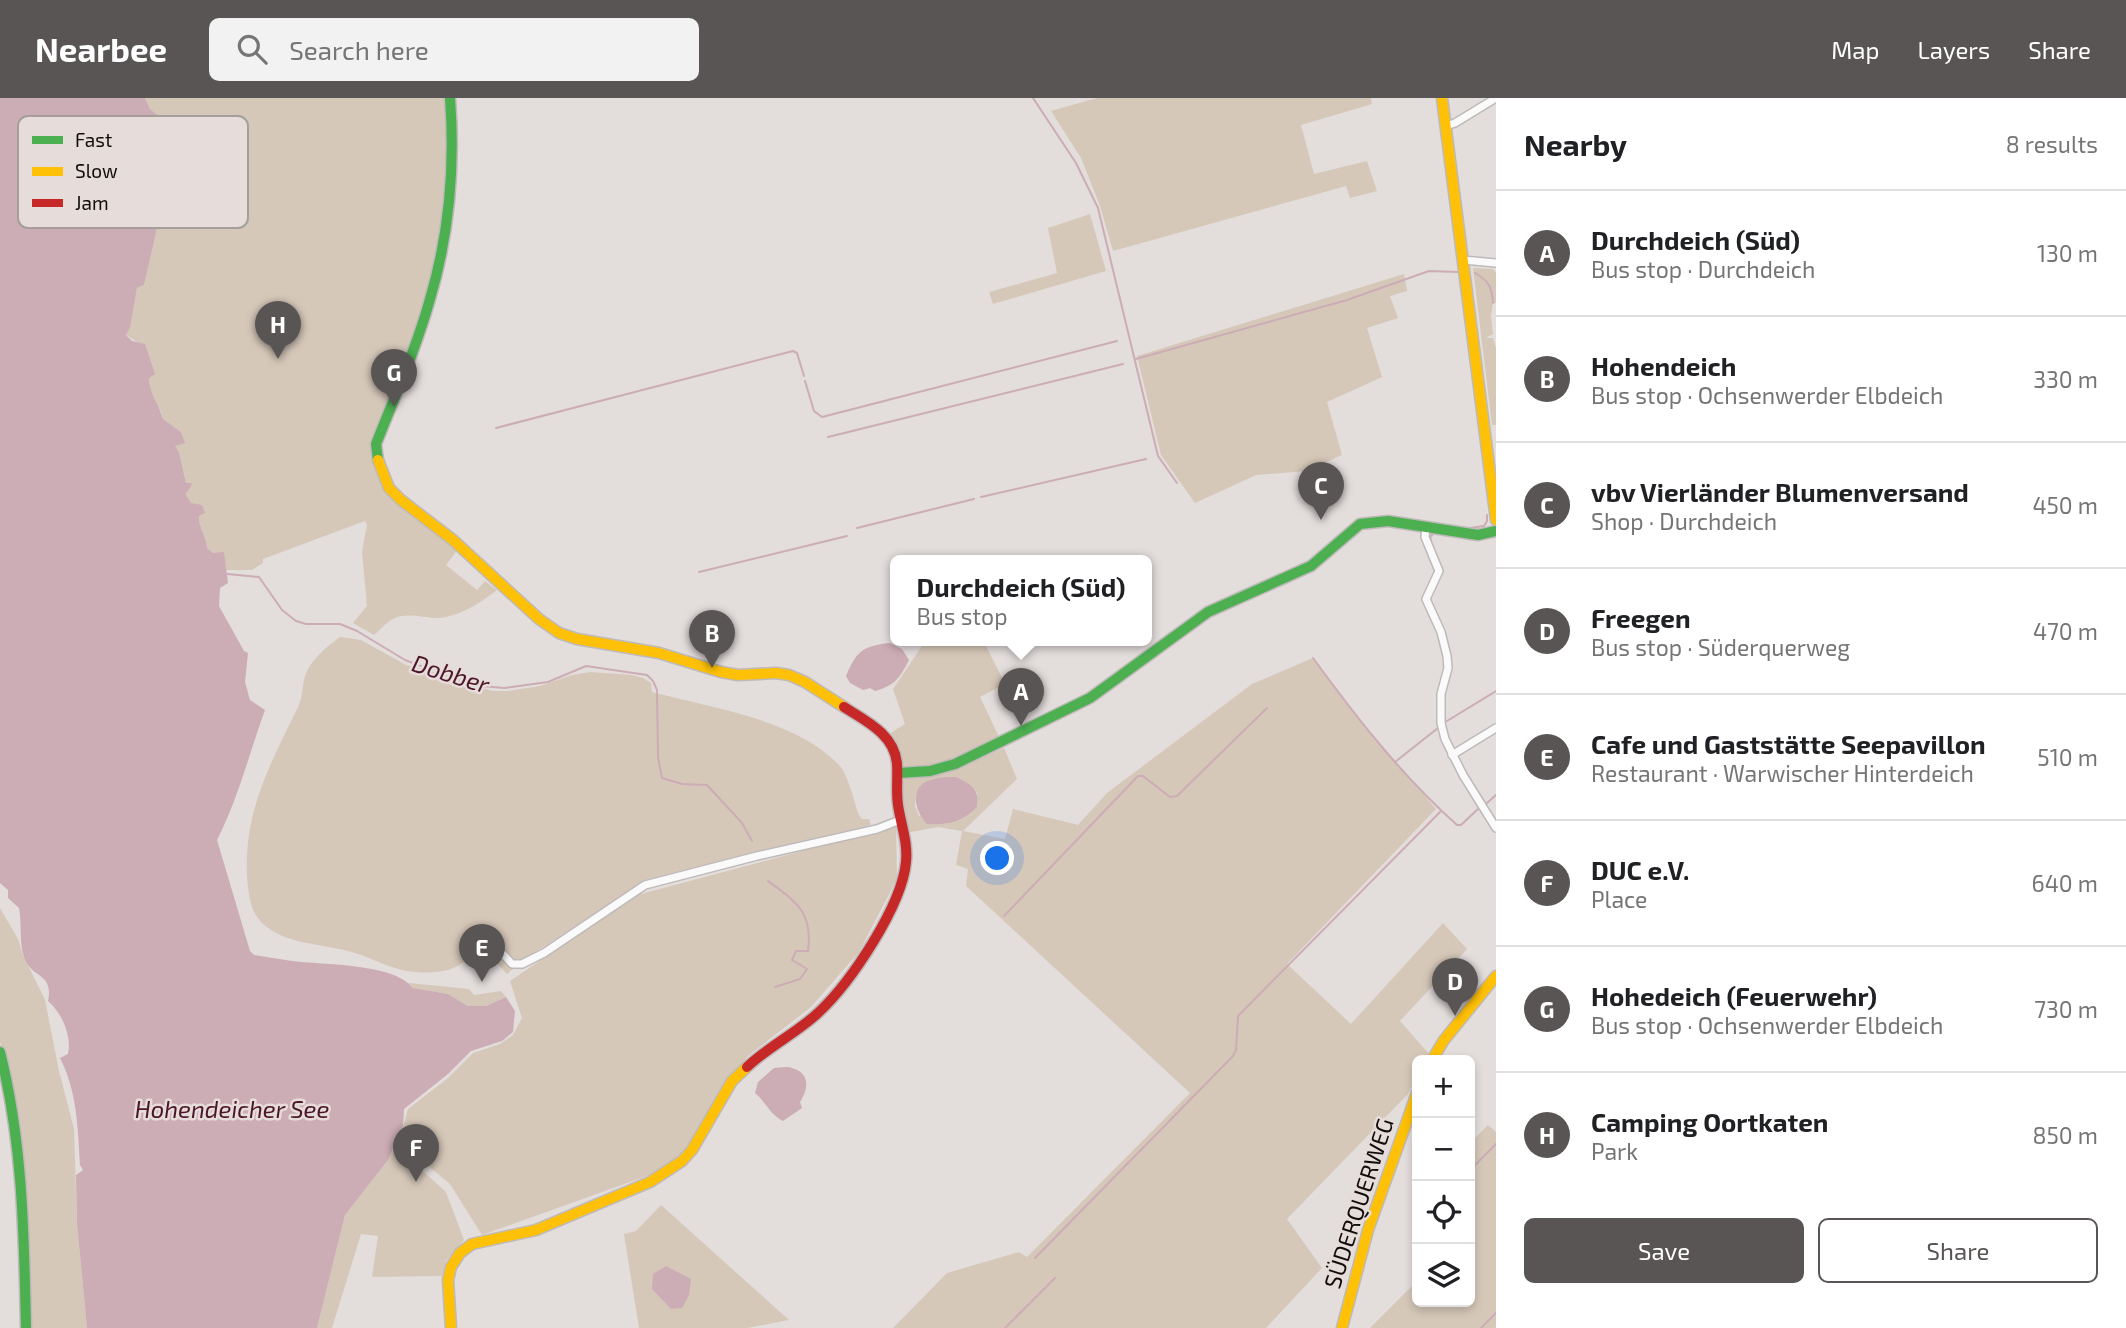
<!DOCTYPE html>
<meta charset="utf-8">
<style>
body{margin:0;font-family:"Exo 2",sans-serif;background:#f2f2f2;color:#202124}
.controls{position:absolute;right:21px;bottom:21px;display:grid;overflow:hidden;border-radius:10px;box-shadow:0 4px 10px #0003}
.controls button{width:63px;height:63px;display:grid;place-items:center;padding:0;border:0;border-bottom:2px solid #e0e0e0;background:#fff;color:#202124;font:35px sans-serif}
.you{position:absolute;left:998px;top:761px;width:24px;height:24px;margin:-18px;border:5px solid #fff;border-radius:50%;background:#1a73e8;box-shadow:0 0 0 10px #1a73e833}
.badge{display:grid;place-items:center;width:46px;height:46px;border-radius:50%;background:#595554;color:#fff;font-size:23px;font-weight:700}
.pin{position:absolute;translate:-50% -58px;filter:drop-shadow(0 2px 4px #0008)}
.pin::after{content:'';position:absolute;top:37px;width:24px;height:21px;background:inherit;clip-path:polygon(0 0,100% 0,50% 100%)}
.popup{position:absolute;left:890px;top:457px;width:262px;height:91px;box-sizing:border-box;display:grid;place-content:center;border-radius:10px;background:#fff;filter:drop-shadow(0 2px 5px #0005);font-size:23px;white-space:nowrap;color:#757577}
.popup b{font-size:26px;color:#202124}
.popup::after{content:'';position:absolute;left:50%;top:100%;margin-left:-14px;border:14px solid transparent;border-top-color:#fff}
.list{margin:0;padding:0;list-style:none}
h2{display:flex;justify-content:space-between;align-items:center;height:91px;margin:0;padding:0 28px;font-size:30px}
h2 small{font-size:23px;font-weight:400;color:#757577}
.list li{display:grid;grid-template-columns:46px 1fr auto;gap:21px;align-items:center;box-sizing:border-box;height:126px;padding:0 28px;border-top:2px solid #e0e0e0}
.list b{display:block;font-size:26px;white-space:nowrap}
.list p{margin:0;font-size:23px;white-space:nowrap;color:#757577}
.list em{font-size:23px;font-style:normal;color:#757577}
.actions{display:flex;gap:14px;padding:21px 28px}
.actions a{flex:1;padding:16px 0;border:2px solid #595554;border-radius:10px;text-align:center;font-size:24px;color:#595554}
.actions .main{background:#595554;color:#fff}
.icon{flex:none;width:38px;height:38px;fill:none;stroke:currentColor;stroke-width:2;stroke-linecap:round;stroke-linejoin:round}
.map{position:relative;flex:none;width:1496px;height:1230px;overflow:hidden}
header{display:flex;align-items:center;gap:42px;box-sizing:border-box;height:98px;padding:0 35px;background:#595554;color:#fff}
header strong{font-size:33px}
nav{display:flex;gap:38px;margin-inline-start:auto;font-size:24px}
.search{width:490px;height:63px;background:#f2f2f2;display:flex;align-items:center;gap:18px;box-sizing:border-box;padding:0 24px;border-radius:10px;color:#757577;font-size:26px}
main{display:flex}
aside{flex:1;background:#fff}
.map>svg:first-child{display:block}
</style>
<header>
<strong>Nearbee</strong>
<div class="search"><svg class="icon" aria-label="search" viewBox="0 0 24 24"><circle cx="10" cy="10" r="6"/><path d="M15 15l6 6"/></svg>Search here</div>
<nav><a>Map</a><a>Layers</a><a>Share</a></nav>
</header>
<main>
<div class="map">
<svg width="1496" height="1230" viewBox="0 0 1496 1230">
<rect width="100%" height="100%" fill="#e3dddc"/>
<g fill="#d6c8b9" fill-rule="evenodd">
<path d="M 145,0 L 446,0 L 448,49 L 442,120 L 431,186 L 424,212 L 374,340 L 376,375 L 459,450 L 446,467 L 477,492 L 485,483 L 497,492 C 479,506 456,521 433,520 C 422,519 406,515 395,520 C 387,523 380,532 374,537 L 353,525 L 367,508 L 362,454 L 367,427 L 365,423 L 263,461 L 263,465 L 252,472 L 226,472 L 224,455 L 213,455 L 207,450 C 207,438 198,429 199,418 L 184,395 L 191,389 L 192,385 L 186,385 L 179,354 L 174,348 L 184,345 L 181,334 L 163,321 L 161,313 L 150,296 L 149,280 L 140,246 L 126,237 L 130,230 L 137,190 L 144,187 L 156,135 L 159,104 L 151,67 L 162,21 L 150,11 Z"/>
<polygon points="1097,0 1371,0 1372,6 1301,27 1314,76 1367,63 1377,93 1350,100 1346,88 1113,153 1100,108 1081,60 1051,13"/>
<polygon points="1090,116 1106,173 993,206 989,194 1057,175 1048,130"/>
<polygon points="1473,170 1493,171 1496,175 1496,205 1493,205 1491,218 1493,236 1486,240 1493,240 1496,250 1496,327 1492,327"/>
<polygon points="1404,176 1407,193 1390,198 1398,220 1367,230 1382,279 1327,304 1342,357 1306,373 1256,377 1195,405 1161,357 1137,258"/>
<path d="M 340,539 L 361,542 L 406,567 L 455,579 L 472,587 L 493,593 L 508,593 L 540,588 L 572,577 L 591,574 L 632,577 L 643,580 L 651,585 L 652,594 C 711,610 796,621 839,667 C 848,676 854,704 859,717 L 862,721 L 869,721 L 871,727 L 648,781 L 523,862 L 507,876 L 483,849 C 472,858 461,868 448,872 C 432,876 410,875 395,870 C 381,866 369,859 355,855 C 325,845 278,848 257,819 C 250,809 248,791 247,779 C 244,712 270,667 298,609 C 303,599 302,588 305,578 C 310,563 327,548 340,539 Z"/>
<path d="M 926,542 L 983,542 L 1005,586 L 980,599 L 1000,641 C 972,653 935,676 904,668 L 894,640 L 889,636 L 905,626 L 893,591 Z"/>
<path d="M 1313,560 L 1354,615 L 1436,711 L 1287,866 L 1351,926 L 1443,825 L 1467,851 L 1400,923 L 1430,957 L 1427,962 L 1417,962 L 1417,979 L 1408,996 L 1287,1121 L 1322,1170 L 1266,1230 L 893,1230 L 947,1175 L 1019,1154 L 1027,1159 L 1190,995 L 966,788 L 968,771 L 956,767 L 962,733 L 938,729 L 906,735 L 899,689 L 906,679 L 953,672 L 1004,650 L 1017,681 L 963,733 L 1005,741 L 1013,711 L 1078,727 L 1107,695 L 1252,586 ZM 957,679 L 975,691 L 978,697 L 919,718 L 915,708 L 916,695 Z"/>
<polygon points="896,728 897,781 859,854 811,909 748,958 717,997 699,1033 684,1053 658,1074 482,1137 450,1086 399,1044 408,1011 448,980 473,955 500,946 513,937 522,920 510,883 637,797"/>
<polygon points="0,810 18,841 23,857 45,902 59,973 74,1031 77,1126 87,1230 29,1230 11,978 0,944"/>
<polygon points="409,885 469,891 474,897 501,893 506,899 486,908 468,908 448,896 413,890"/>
<polygon points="1488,1027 1496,1034 1496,1230 1370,1230 1417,1183 1417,1204 1470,1204 1470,1045"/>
<polygon points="395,1048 446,1094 464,1142 446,1163 442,1178 372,1179 378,1138 361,1136 332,1230 317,1230 345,1117 388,1062"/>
<polygon points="661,1107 789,1222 747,1230 639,1230 624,1136 636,1133"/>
</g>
<g fill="#ccacb5">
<path d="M 0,0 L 145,0 L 150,11 L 162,21 L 167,56 L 151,67 L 159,104 L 156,135 L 144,187 L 137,190 L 130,230 L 126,237 L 132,243 L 145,246 L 155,276 L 149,280 C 150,299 159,305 163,321 L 181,334 L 185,345 L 175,348 L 179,354 L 186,385 L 192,385 L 191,389 L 185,396 L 191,405 L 202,407 L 205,415 L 199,418 C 198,429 207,439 207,450 L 213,455 L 224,454 L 228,485 L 220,490 L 219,508 L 244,553 L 248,555 L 245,584 L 250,602 L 265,612 C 249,656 238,701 217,742 L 250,853 L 254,857 C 267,859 279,861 292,863 C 322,867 394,865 413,890 L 448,896 L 468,908 L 486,908 L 506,899 L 515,913 L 513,934 L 502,943 L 471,953 L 448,976 L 404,1011 L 403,1028 L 388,1062 L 345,1117 L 317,1230 L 87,1230 L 77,1126 L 76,1077 L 83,1072 L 80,1067 C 78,1030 77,993 60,960 L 68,956 C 72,938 62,915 48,903 C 54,874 31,881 24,859 C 19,844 22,825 19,810 L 8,800 L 8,792 L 0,785 Z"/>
<path d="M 890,545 L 902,551 L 909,562 C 900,580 894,588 875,593 L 870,590 L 863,592 L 850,585 L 846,578 C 857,553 862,548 890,545 Z"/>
<path d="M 957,679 C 973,689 979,689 977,709 C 962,724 949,727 927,726 C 914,712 908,686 934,681 C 941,679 949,679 957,679 Z"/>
<path d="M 774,970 C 779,970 787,968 792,970 C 811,975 808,992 800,1004 L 802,1010 L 783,1023 C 770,1017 766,1004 755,995 L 758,984 Z"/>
<polygon points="666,1168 691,1181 689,1197 682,1210 671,1211 652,1191 653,1176"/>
</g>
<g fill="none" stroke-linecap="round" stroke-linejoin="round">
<g stroke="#ccacb5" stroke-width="2">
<polyline points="1033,0 1076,65 1098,110 1158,358 1177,385"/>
<path d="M 1475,175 C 1489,183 1492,189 1493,205"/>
<polyline points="1136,261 1347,202 1429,173 1458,174"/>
<polyline points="805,283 814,313 822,319 1117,243"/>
<polyline points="496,330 793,253 797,255 804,278"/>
<polyline points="828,339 1123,266"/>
<polyline points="981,399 1146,361"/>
<polyline points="857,430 974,401"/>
<polyline points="1470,430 1484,428 1487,423 1487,417"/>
<polyline points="1431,442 1430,439 1434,435"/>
<polyline points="699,474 847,438"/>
<polyline points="227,476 259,479 282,512 296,523 306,526 340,526 357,533 405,562 421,568 454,575 481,588 504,590 548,584 586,568 647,577 653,583 657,592 658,659 662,680 682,686 707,687 742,725 752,743"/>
<path d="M 1313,560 C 1356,619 1402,678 1457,727 L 1461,727 L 1479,710"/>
<polyline points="1447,623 1496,593"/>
<polyline points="1395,664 1438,630"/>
<polyline points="1487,705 1496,697"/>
<path d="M 768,783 C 797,804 813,815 808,853 L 796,853 L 792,862 L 807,871 L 800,881 L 775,889"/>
<polyline points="1004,818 1138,678 1143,678 1170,699 1177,698 1267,610"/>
<polyline points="1470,1072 1496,1046"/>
<polyline points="1035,1160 1233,958 1236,952 1238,918 1441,713"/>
<polyline points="1005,1230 1055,1180"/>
<polyline points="1481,1230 1496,1215"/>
</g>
<g stroke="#bebab9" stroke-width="10">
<g id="street">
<polyline points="1446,28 1455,25 1496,0"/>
<polyline points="1463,162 1496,165"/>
<polyline points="1426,428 1425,439 1439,473 1426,501 1441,534 1447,558 1448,570 1441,596 1441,625 1445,641 1463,677 1496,730"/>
<polyline points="1452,657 1496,630"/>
<polyline points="494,846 512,866 522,866 544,855 645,787 757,758 877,731 900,722"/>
</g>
</g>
<g stroke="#bebab9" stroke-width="13">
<g id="fast">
<path d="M 378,362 L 376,346 C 395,298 416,251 430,201 C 449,137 455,67 450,0"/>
<polyline points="898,675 930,673 955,666 1090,600 1208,514 1311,468 1360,426 1388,423 1478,437 1496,433"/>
<path d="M 0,954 C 23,1045 24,1137 26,1230"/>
</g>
</g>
<g stroke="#bebab9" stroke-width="13">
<g id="slow">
<polyline points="1442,0 1496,422"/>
<polyline points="378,362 389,390 401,402 453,442 539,521 559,535 577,541 659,555 721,574 738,577 776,575 789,577 805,584 844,609"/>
<polyline points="1432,962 1444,942 1496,878"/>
<polyline points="451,1230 448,1182 451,1169 460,1155 472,1146 536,1132 650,1084 682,1063 692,1052 732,983 747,969"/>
<polyline points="1342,1230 1368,1132 1417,995"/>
</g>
</g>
<g stroke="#bebab9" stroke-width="13">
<path id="jam" d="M 747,969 C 769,948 797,935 819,914 C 851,884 902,808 906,764 C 908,744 901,727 898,707 C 896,693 898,679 897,665 C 894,636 866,623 844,609"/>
</g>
<use href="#street" stroke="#fbfafa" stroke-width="7"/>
<use href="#fast" stroke="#4caf50" stroke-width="10"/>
<use href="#slow" stroke="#ffc107" stroke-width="10"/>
<use href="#jam" stroke="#c62828" stroke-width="10"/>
</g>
<g text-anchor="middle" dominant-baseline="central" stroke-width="5" stroke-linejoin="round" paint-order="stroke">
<g font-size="23" fill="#0f0c0b" stroke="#e6dcd9">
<text transform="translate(1358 1105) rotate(-72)">SÜDERQUERWEG</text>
</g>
<g font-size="24" font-style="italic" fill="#4b152b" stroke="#e6dcd9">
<text transform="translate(451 575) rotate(17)">Dobber</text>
<text x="232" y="1010">Hohendeicher See</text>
</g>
</g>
<rect x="18" y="18" width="230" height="112" rx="10" fill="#e6dcd9" stroke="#a69e9b" stroke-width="2"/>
<rect x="32" y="38" width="31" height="8" fill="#4caf50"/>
<rect x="32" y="69" width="31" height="9" fill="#ffc107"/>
<rect x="32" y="101" width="31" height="8" fill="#c62828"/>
<g font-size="19" fill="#0f0c0b">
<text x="75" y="49">Fast</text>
<text x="75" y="80">Slow</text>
<text x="75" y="112">Jam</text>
</g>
</svg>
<div class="controls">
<button>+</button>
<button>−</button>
<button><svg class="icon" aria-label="locate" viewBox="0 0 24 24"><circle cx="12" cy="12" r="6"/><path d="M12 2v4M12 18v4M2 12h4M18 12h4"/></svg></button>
<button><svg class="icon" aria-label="layers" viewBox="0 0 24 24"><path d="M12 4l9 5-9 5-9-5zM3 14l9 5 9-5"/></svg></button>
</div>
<div class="you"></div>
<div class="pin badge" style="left:1021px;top:628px">A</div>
<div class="popup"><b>Durchdeich (Süd)</b>Bus stop</div>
<div class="pin badge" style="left:712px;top:570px">B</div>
<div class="pin badge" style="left:1321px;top:422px">C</div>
<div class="pin badge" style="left:1455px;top:918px">D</div>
<div class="pin badge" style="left:482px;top:884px">E</div>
<div class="pin badge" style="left:416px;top:1084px">F</div>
<div class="pin badge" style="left:394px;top:309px">G</div>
<div class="pin badge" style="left:278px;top:261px">H</div>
</div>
<aside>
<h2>Nearby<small>8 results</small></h2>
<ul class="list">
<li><span class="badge">A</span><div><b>Durchdeich (Süd)</b><p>Bus stop · Durchdeich</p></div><em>130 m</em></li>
<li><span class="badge">B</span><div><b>Hohendeich</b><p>Bus stop · Ochsenwerder Elbdeich</p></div><em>330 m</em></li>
<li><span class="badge">C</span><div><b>vbv Vierländer Blumenversand</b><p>Shop · Durchdeich</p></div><em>450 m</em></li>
<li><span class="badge">D</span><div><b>Freegen</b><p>Bus stop · Süderquerweg</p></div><em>470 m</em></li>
<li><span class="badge">E</span><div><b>Cafe und Gaststätte Seepavillon</b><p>Restaurant · Warwischer Hinterdeich</p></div><em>510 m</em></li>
<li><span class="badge">F</span><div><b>DUC e.V.</b><p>Place</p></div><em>640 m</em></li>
<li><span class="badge">G</span><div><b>Hohedeich (Feuerwehr)</b><p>Bus stop · Ochsenwerder Elbdeich</p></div><em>730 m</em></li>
<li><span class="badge">H</span><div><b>Camping Oortkaten</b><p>Park</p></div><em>850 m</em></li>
</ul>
<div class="actions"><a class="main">Save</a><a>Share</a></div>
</aside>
</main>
